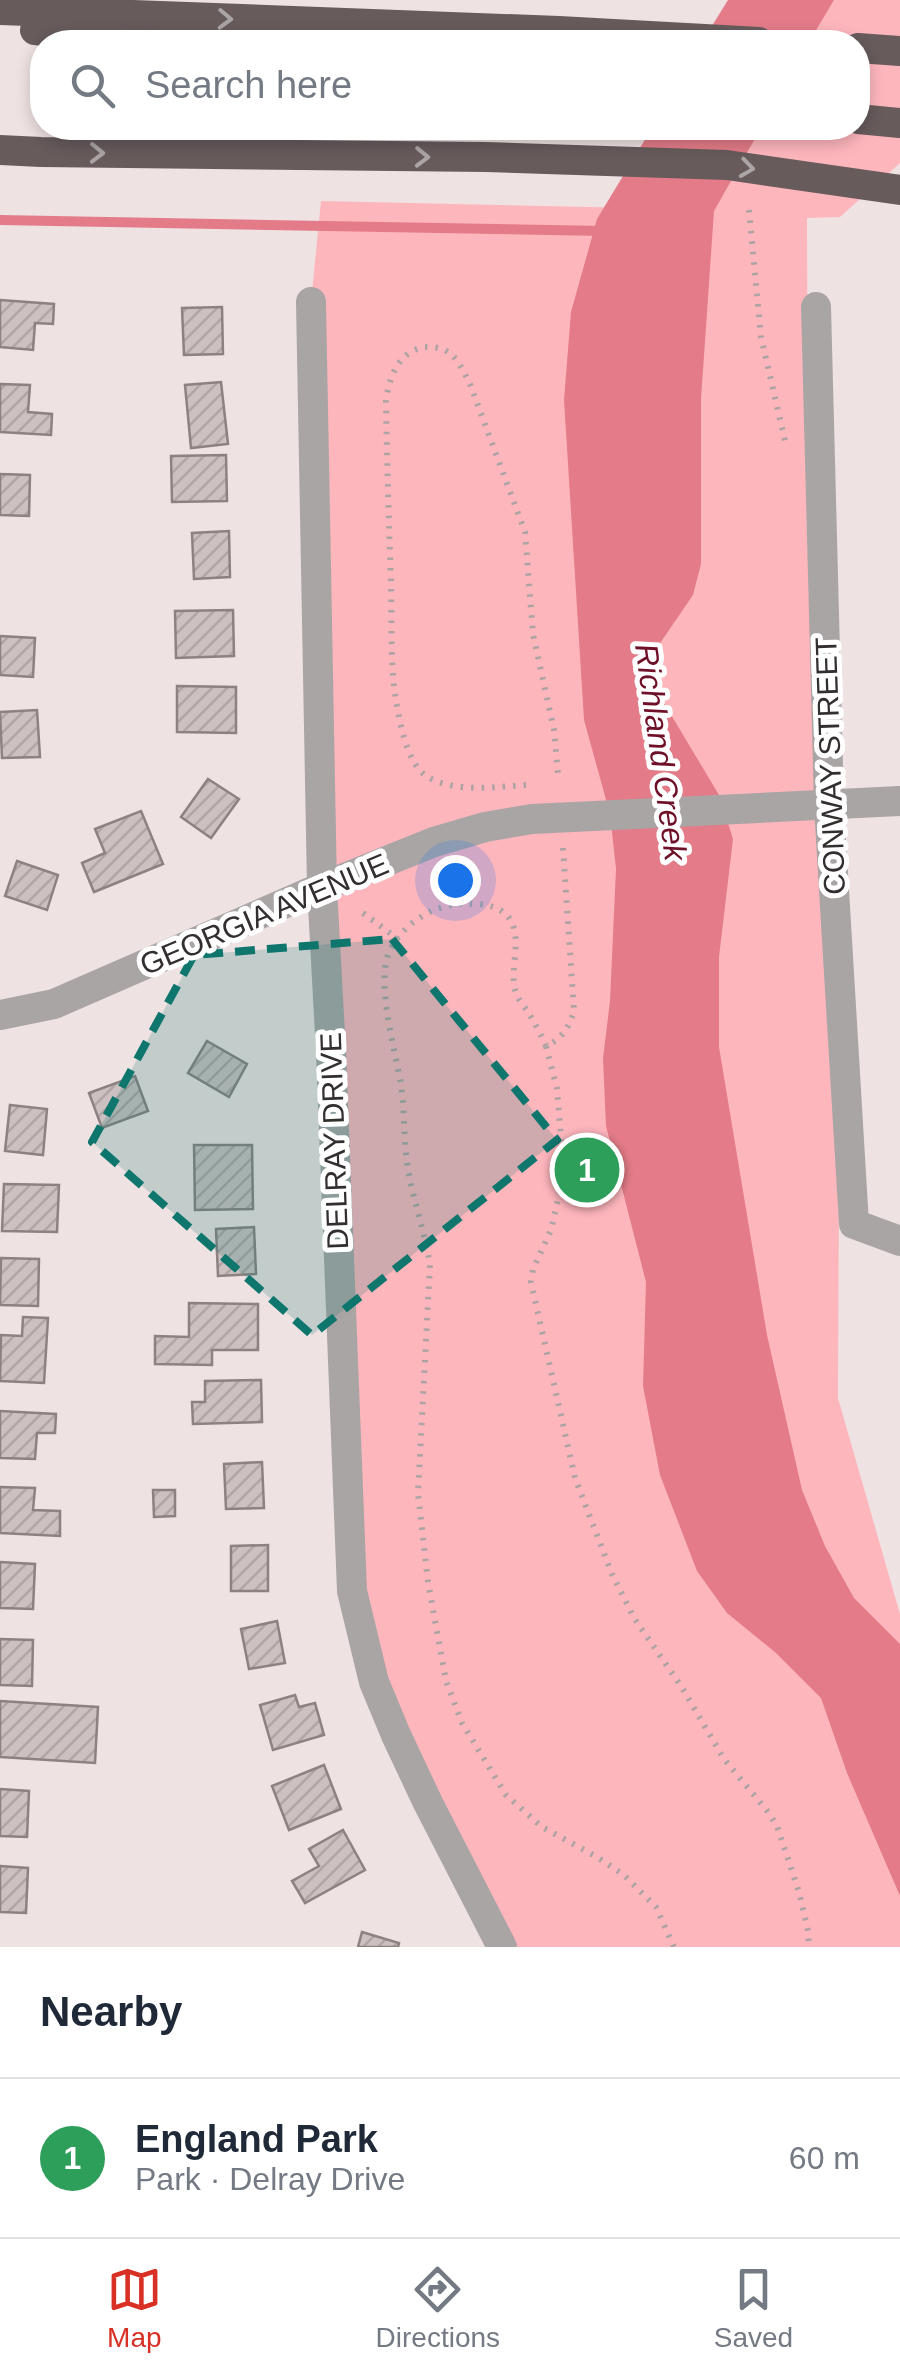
<!DOCTYPE html>
<meta charset="utf-8">
<style>
body{margin:0;font-family:Helvetica,sans-serif;background:#f6f6f7;color:#1f2937}
.you{position:absolute;left:455px;top:880px;width:35px;height:35px;margin:-25px;border:8px solid #fff;border-radius:50%;background:#1a73e8;box-shadow:0 0 0 15px #1a73e833}
.badge{display:grid;place-items:center;width:65px;height:65px;border-radius:50%;background:#d93025;color:#fff;font-size:32px;font-weight:700}
.pin{position:absolute;translate:-50% -50%;border:5px solid #fff;box-shadow:0 2px 10px #0006}
.list{margin:0;padding:0;list-style:none}
h2{display:flex;justify-content:space-between;align-items:center;height:130px;margin:0;padding:0 40px;font-size:42px}
h2 small{font-size:32px;font-weight:400;color:#747a83}
.list li{display:grid;grid-template-columns:65px 1fr auto;gap:30px;align-items:center;box-sizing:border-box;height:160px;padding:0 40px;border-top:2px solid #e0e1e3}
.list b{display:block;font-size:38px;white-space:nowrap}
.list p{margin:0;font-size:32px;white-space:nowrap;color:#747a83}
.list em{font-size:32px;font-style:normal;color:#747a83}
.icon{flex:none;width:55px;height:55px;fill:none;stroke:currentColor;stroke-width:2;stroke-linecap:round;stroke-linejoin:round}
.map{position:relative;flex:none;width:900px;height:1947px;overflow:hidden}
.search{position:absolute;background:#fff;box-shadow:0 5px 15px #0003;left:30px;right:30px;top:30px;height:110px;display:flex;align-items:center;gap:25px;box-sizing:border-box;padding:0 35px;border-radius:40px;color:#747a83;font-size:38px}
.sheet{height:290px;background:#fff}
nav{display:flex;justify-content:space-around;align-items:center;box-sizing:border-box;height:140px;border-top:2px solid #e0e1e3;background:#fff;font-size:28px;color:#747a83}
nav a{display:grid;justify-items:center;gap:5px}
nav .on{color:#d93025}
.map>svg:first-child{display:block}
</style>
<div class="map">
<svg width="900" height="1947" viewBox="0 0 900 1947">
<defs>
<pattern id="building-hatch" width="6" height="6" patternUnits="userSpaceOnUse" patternTransform="scale(2.5)"><rect width="6" height="6" fill="#cdc0c1"/><path d="M-1 1l2-2M0 6l6-6M5 7l2-2" fill="none" stroke="#b1a5a6"/></pattern>
</defs>
<rect width="100%" height="100%" fill="#efe2e3"/>
<polygon fill="#feb6bd" points="733,0 900,0 900,163 840,217 807,218 808,444 840,985 838,1398 900,1614 900,1947 502,1947 361,1636 311,302 321,201 635,208 673,128 858,128 858,42 713,42"/>
<g fill="#e37c88">
<polygon points="728,0 834,0 809,42 702,42"/>
<polygon points="652,128 761,128 714,211 701,399 701,564 693,595 652,655 650,667 664,703 719,795 733,839 719,957 719,1047 767,1335 802,1490 825,1546 854,1598 900,1644 900,1896 847,1773 821,1698 776,1653 727,1613 697,1571 660,1475 643,1386 646,1282 606,1126 603,1058 610,1001 616,869 610,814 584,720 564,400 571,312 597,219"/>
</g>
<g fill="none" stroke-linecap="round" stroke-linejoin="round">
<polyline stroke="#e37c88" stroke-width="10" points="0,220 604,231"/>
</g>
<g fill="url(#building-hatch)" stroke="#8d8182" stroke-width="2.5">
<polygon points="0,300 54,304 53,324 35,323 33,350 0,347"/>
<polygon points="222,307 223,354 184,355 182,308"/>
<polygon points="221,382 228,444 191,448 185,385"/>
<polygon points="0,384 30,385 28,412 52,414 51,435 0,432"/>
<polygon points="226,455 227,501 172,502 171,456"/>
<polygon points="0,474 30,475 29,516 0,515"/>
<polygon points="229,531 230,577 194,579 192,533"/>
<polygon points="233,610 234,656 176,658 175,611"/>
<polygon points="0,636 35,638 33,677 0,675"/>
<polygon points="177,686 236,687 236,733 177,732"/>
<polygon points="37,710 40,757 2,758 0,712"/>
<polygon points="208,779 239,799 211,838 181,817"/>
<polygon points="141,811 163,864 94,892 82,863 105,853 95,829"/>
<polygon points="17,861 58,875 47,910 5,896"/>
<polygon points="207,1041 247,1064 229,1097 188,1073"/>
<polygon points="135,1076 148,1111 102,1128 89,1093"/>
<polygon points="10,1105 47,1109 43,1155 5,1151"/>
<polygon points="194,1145 252,1145 253,1209 195,1210"/>
<polygon points="4,1184 59,1185 57,1232 2,1231"/>
<polygon points="254,1227 256,1274 218,1276 216,1229"/>
<polygon points="1,1258 39,1259 38,1306 0,1305"/>
<polygon points="189,1303 258,1304 258,1350 212,1350 212,1365 155,1364 155,1336 189,1337"/>
<polygon points="23,1317 48,1318 44,1383 0,1381 1,1335 22,1336"/>
<polygon points="261,1380 262,1422 193,1424 192,1402 205,1402 205,1381"/>
<polygon points="0,1411 56,1414 55,1433 37,1433 35,1459 0,1458"/>
<polygon points="262,1462 264,1508 226,1509 224,1464"/>
<polygon points="0,1487 35,1488 33,1510 60,1511 60,1536 0,1533"/>
<polygon points="153,1490 175,1490 175,1516 154,1517"/>
<polygon points="268,1545 268,1591 231,1591 231,1546"/>
<polygon points="0,1562 35,1564 33,1609 0,1608"/>
<polygon points="277,1621 285,1663 249,1669 241,1629"/>
<polygon points="0,1639 33,1640 32,1686 0,1685"/>
<polygon points="295,1695 299,1707 315,1703 324,1735 273,1750 260,1705"/>
<polygon points="0,1701 98,1707 95,1763 0,1757"/>
<polygon points="324,1765 341,1809 289,1830 272,1786"/>
<polygon points="0,1789 29,1791 27,1837 0,1836"/>
<polygon points="343,1830 365,1870 305,1903 292,1881 319,1866 309,1849"/>
<polygon points="0,1866 28,1868 26,1913 0,1912"/>
<polygon points="362,1932 399,1943 398,1947 358,1947"/>
</g>
<g fill="none" stroke-linecap="round" stroke-linejoin="round">
<g stroke="#ada3a3" stroke-width="6" stroke-dasharray="2.5 8" stroke-linecap="butt">
<polyline points="749,210 761,337 786,445"/>
<path d="M 526,785 C 496,787 455,793 428,777 C 407,765 400,723 396,701 C 390,663 392,623 391,586 C 389,524 387,463 386,401 C 389,378 398,351 425,347 C 432,347 441,347 448,352 C 458,358 464,373 470,384 L 525,532 L 533,634 L 554,730 L 558,774"/>
<path d="M 563,848 L 574,1011 C 569,1027 562,1039 546,1046 L 557,1089 L 564,1172 L 551,1230 L 533,1269 L 531,1282 L 575,1478 L 612,1574 L 634,1618 L 681,1686 L 724,1759 L 768,1812 L 777,1826 L 799,1892 L 808,1931 L 809,1947"/>
<polyline points="363,913 398,939"/>
<path d="M 546,1046 C 541,1035 535,1023 528,1012 C 525,1007 518,1000 516,993 C 508,970 524,939 509,918 C 498,903 476,903 459,904 C 430,906 399,927 388,955 C 377,986 395,1051 401,1084 C 405,1112 403,1140 408,1168 C 413,1201 425,1232 430,1265 L 418,1493 L 428,1582 L 446,1681 L 462,1723 L 506,1795 L 542,1827 L 597,1857 L 624,1875 L 656,1907 L 674,1947"/>
</g>
<g stroke="#aaa5a5" stroke-width="30">
<polyline points="311,302 322,887 331,1053 352,1591 374,1682 396,1735 428,1803 502,1947"/>
<polyline points="816,307 829,806 854,1224 900,1241"/>
<polyline points="0,1015 54,1004 322,887 434,842 485,827 532,819 900,801"/>
</g>
<g stroke="#675b5c" stroke-width="30">
<polyline points="0,10 559,31 759,42"/>
<polyline points="35,30 146,42"/>
<polyline points="858,48 900,51"/>
<polyline points="858,119 900,123"/>
<polyline points="0,150 41,152 486,157 727,165 900,190"/>
</g>
</g>
<defs><path id="oneway-chevron" d="M-2-3.5L2.5 0L-2 3.5" fill="none" stroke-width="1.6" stroke-linecap="round" stroke-linejoin="round" transform="scale(2.5)"/></defs>
<g stroke="#aba5a5">
<use href="#oneway-chevron" transform="translate(225 19) rotate(2)"/>
<use href="#oneway-chevron" transform="translate(97 153) rotate(1)"/>
<use href="#oneway-chevron" transform="translate(422 157) rotate(1)"/>
<use href="#oneway-chevron" transform="translate(747 168) rotate(8)"/>
</g>
<path fill="#0f766e" fill-opacity="0.2" stroke="#0f766e" stroke-width="8" stroke-dasharray="20 12" stroke-linejoin="round" d="M 392,939 L 557,1140 L 312,1335 L 92,1142 L 194,955 Z"/>
<g text-anchor="middle" dominant-baseline="central" stroke-width="10" stroke-linejoin="round" paint-order="stroke">
<g font-size="30" fill="#342f2f" stroke="#fff">
<text transform="translate(830 766) rotate(-92)">CONWAY STREET</text>
<text transform="translate(264 914) rotate(-23)">GEORGIA AVENUE</text>
<text transform="translate(334 1141) rotate(-92)">DELRAY DRIVE</text>
</g>
<g font-size="32" font-style="italic" fill="#6e1028" stroke="#fff">
<text transform="translate(661 752) rotate(82)">Richland Creek</text>
</g>
</g>
</svg>
<div class="you"></div>
<div class="pin badge" style="left:587px;top:1170px;background:#2e9e5b">1</div>
<div class="search"><svg class="icon" aria-label="search" viewBox="0 0 24 24"><circle cx="10" cy="10" r="6"/><path d="M15 15l6 6"/></svg>Search here</div>
</div>
<section class="sheet">
<h2>Nearby<small></small></h2>
<ul class="list">
<li><span class="badge" style="background:#2e9e5b">1</span><div><b>England Park</b><p>Park · Delray Drive</p></div><em>60 m</em></li>
</ul>
</section>
<nav>
<a class="on"><svg class="icon" aria-label="map" viewBox="0 0 24 24"><path d="M3 6l6-2 6 2 6-2v14l-6 2-6-2-6 2zM9 4v14M15 6v14"/></svg>Map</a>
<a><svg class="icon" aria-label="directions" viewBox="0 0 24 24"><path d="M12 3l9 9-9 9-9-9zM9 14v-3h6M13 9l2 2-2 2"/></svg>Directions</a>
<a><svg class="icon" aria-label="saved" viewBox="0 0 24 24"><path d="M7 4h10v16l-5-4-5 4z"/></svg>Saved</a>
</nav>
